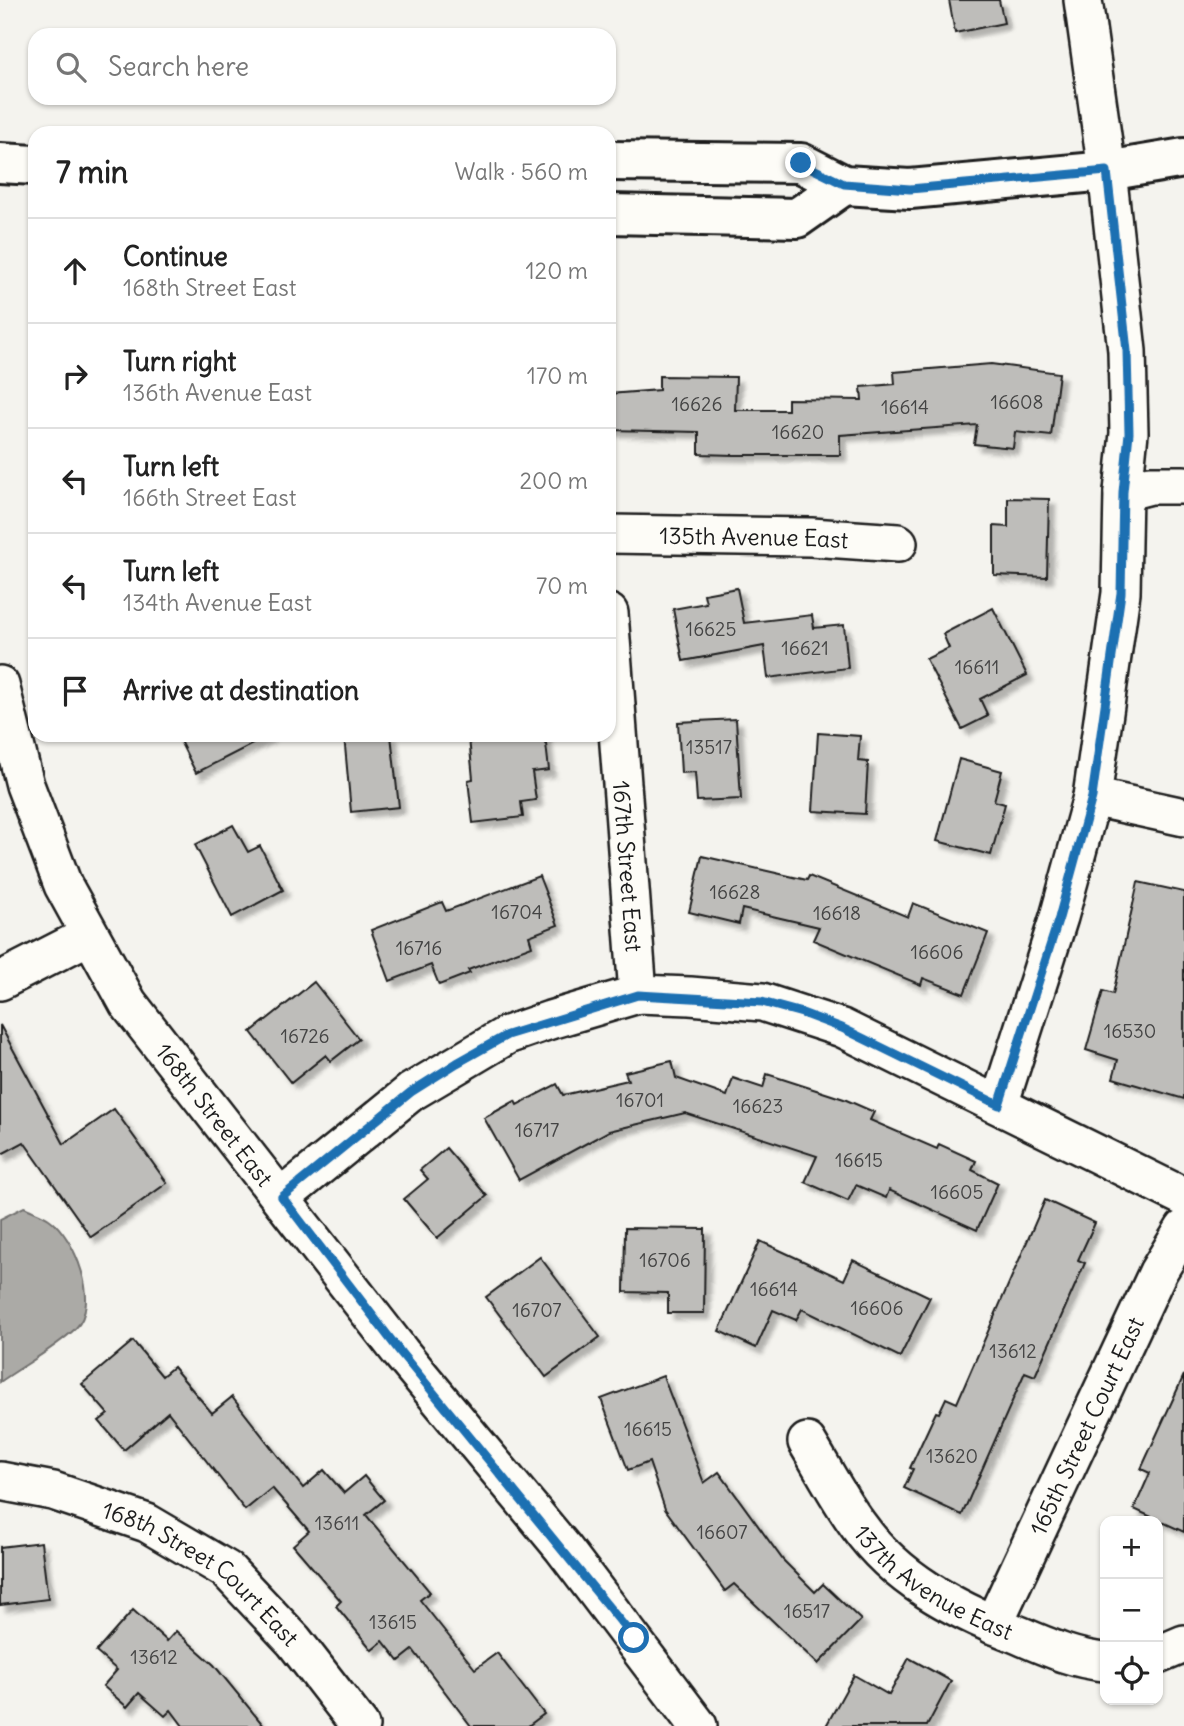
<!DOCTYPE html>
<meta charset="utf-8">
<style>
body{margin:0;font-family:Delius,sans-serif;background:#f6f6f6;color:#222}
.controls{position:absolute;right:21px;bottom:21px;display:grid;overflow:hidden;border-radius:14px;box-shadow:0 2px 5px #0004}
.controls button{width:63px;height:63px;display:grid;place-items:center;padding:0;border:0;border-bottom:2px solid #e0e0e0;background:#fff;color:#222;font:35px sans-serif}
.stop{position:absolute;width:21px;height:21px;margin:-16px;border:5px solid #1f6fb2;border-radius:50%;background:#fff}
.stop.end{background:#1f6fb2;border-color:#fff;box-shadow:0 2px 7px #0008}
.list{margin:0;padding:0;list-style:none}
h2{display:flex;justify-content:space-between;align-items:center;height:91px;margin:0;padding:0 28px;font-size:30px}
h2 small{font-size:23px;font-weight:400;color:#767676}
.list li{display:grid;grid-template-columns:46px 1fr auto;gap:21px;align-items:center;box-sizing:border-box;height:105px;padding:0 28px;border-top:2px solid #e0e0e0}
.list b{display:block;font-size:26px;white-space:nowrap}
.list p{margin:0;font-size:23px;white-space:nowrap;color:#767676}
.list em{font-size:23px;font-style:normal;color:#767676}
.icon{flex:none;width:38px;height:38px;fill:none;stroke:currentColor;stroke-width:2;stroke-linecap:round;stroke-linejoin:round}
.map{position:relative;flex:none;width:1184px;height:1726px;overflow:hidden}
.search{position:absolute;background:#fff;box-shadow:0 2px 5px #0004;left:28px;top:28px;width:588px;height:77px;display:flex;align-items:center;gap:18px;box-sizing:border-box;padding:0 24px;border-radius:21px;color:#767676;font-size:26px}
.panel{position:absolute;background:#fff;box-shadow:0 2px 5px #0004;left:28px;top:126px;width:588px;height:616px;border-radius:21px}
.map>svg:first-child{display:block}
</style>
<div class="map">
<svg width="1184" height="1726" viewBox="0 0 1184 1726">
<defs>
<filter id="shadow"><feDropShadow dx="6" dy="6" stdDeviation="2" flood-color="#0004"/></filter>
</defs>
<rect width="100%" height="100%" fill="#f4f3ee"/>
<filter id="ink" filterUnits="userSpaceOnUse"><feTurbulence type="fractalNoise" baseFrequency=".0143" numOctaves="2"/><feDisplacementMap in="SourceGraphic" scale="14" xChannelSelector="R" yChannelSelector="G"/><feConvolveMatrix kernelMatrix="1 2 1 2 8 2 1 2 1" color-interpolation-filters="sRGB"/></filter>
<g filter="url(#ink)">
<path fill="#abaaa6" stroke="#72716f" stroke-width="2" d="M 24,1207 C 32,1211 42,1214 49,1219 C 74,1236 102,1304 75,1329 C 54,1349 24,1365 0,1382 L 0,1219 Z"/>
<g fill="#bebdba" stroke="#1c1c1c" stroke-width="2" filter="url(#shadow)">
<polygon points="949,0 999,0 1004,23 955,33"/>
<polygon points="991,364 1059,373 1051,436 1015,432 1013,448 974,444 977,425 840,435 840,455 734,455 699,454 699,432 609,430 609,394 659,390 659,376 736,377 735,410 788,410 788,399 862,400 861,387 895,384 894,372"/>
<polygon points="1008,498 1049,499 1047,577 994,575 994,526 1008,527"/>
<polygon points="737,588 744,623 812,615 814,628 844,625 848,668 768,678 764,646 683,661 673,609 706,603 704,594"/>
<polygon points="993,608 1027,675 980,699 988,716 962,729 926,659 949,648 943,634"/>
<polygon points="736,719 741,799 697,801 695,772 681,773 678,722"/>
<polygon points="818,733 860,736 858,761 868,762 865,814 813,811"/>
<polygon points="177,735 270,735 196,773"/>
<polygon points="344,735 391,735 399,807 351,812"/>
<polygon points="490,735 545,735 549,770 532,772 536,800 521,802 523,817 473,823 468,780 473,779 469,738"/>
<polygon points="959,759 1002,771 994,801 1005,804 991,855 937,841"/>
<polygon points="233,825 248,852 260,846 283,890 232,917 195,845"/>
<polygon points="702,856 807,880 809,876 908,917 913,903 988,933 964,994 923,978 921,985 813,940 819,927 742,909 739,924 689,912"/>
<polygon points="539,876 558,925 529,936 532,946 468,970 470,973 439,985 431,965 390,981 371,930 442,902 446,911"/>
<polygon points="1138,882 1184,892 1184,1099 1113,1078 1118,1060 1086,1050 1103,991 1113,994"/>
<polygon points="314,982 359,1039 331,1061 326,1055 291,1083 251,1032"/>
<polygon points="0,1025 64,1144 114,1109 167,1183 91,1237 24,1142 0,1155"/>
<polygon points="672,1061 676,1078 727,1096 733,1078 763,1088 767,1074 844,1099 874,1112 870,1120 937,1149 939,1144 976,1161 972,1170 998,1183 977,1230 889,1190 886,1198 856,1185 848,1201 805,1182 817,1156 685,1113 609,1131 519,1180 484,1118 515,1101 517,1105 557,1084 563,1095 628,1080 625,1072"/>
<polygon points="446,1148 487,1196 437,1238 404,1199 428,1179 420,1170"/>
<polygon points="1045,1200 1095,1223 1078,1260 1085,1263 1035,1376 1025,1372 962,1515 904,1488 913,1469 910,1468 936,1412 939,1413 946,1398 957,1403"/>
<polygon points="625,1228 705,1229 704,1313 668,1313 668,1293 624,1292"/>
<polygon points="760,1241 844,1280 853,1260 930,1297 900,1357 802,1309 796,1320 773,1310 756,1348 719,1331"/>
<polygon points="540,1257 600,1337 546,1377 486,1297"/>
<polygon points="133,1341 162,1376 173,1367 212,1413 232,1397 303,1488 324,1470 344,1493 364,1476 384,1500 366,1515 430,1592 420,1600 475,1669 497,1653 544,1714 528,1726 471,1726 413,1650 399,1661 383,1641 372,1650 336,1606 341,1601 293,1545 309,1531 272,1488 245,1510 168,1412 124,1450 99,1421 108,1414 82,1384"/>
<polygon points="1184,1375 1184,1532 1134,1509 1150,1473 1141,1469"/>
<polygon points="663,1376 704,1483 719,1472 783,1560 815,1592 823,1584 861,1620 818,1664 734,1584 725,1591 665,1509 649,1462 628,1470 601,1399"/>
<polygon points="41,1542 48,1599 0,1605 0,1547"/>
<polygon points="133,1610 167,1641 176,1631 214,1665 264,1726 183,1726 171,1710 165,1716 139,1693 127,1707 103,1686 117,1670 96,1652"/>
<polygon points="909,1658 951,1681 927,1726 826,1726 854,1675 889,1695"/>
</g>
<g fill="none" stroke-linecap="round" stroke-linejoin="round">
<g stroke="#1c1c1c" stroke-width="42">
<g id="minor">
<polyline points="1123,492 1150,485 1184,485"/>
<path id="s1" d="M 609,534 L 811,537 L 898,543"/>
<path id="s2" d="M 609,613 L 638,994"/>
<path id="s3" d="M 0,685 L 25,785 L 63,885 L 128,1003 L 401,1353 L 563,1548 L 698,1726"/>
<polyline points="1092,797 1184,817"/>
<polyline points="0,981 90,935"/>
<polyline points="999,1105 1059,917 1092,797 1121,593 1123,492 1129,433 1127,351 1107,171 1083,0"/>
<polyline points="282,1197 411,1092 507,1035 550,1020 638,994 690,996 762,1002 842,1028 1184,1197"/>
<path id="s4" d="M 807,1442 C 824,1470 839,1499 858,1525 C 896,1579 954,1609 1014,1633 C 1045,1646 1072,1659 1105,1662"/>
<path id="s5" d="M 0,1481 L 53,1491 L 147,1523 L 227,1570 L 294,1641 L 360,1726"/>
<path id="s6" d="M 993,1625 L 1158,1272 L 1184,1229"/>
<polyline points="1158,1655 1184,1644"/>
</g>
</g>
<g stroke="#1c1c1c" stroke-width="44">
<g id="tertiary">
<polyline points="609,161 801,163 844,185 910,189 1107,171 1184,158"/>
<polyline points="0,163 35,165"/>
<polyline points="609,214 797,218 844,185"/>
</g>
</g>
<use href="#minor" stroke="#fdfcf7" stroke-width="37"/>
<use href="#tertiary" stroke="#fdfcf7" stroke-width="38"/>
</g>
</g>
<g fill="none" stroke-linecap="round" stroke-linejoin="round" filter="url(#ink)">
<polyline stroke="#1f6fb2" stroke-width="9" points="634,1638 401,1353 282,1197 411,1092 457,1063 507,1035 638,995 762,1002 802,1013 842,1028 999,1105 1059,918 1092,797 1121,593 1123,492 1129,433 1127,351 1107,171 910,189 844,184 801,163"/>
</g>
<g text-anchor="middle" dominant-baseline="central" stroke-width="7" stroke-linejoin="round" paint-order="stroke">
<g font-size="19" fill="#444">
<text x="1017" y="402">16608</text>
<text x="697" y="404">16626</text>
<text x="905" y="407">16614</text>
<text x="798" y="432">16620</text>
<text x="711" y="629">16625</text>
<text x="805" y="648">16621</text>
<text x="977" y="667">16611</text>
<text x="709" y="747">13517</text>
<text x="735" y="892">16628</text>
<text x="517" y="912">16704</text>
<text x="837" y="913">16618</text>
<text x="419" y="948">16716</text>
<text x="937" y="952">16606</text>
<text x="1130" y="1031">16530</text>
<text x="305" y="1036">16726</text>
<text x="640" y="1100">16701</text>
<text x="758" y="1106">16623</text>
<text x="537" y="1130">16717</text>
<text x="859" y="1160">16615</text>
<text x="957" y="1192">16605</text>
<text x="665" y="1260">16706</text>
<text x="774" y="1289">16614</text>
<text x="877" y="1308">16606</text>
<text x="537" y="1310">16707</text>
<text x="1013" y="1351">13612</text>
<text x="648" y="1429">16615</text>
<text x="952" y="1456">13620</text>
<text x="337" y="1523">13611</text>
<text x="722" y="1532">16607</text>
<text x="807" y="1611">16517</text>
<text x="393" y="1622">13615</text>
<text x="154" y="1657">13612</text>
</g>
<g font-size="23" fill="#1c1c1c" stroke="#fdfcf7">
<text stroke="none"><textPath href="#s1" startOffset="145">135th Avenue East</textPath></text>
<text stroke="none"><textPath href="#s2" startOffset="254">167th Street East</textPath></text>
<text stroke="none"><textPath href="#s3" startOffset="486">168th Street East</textPath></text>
<text stroke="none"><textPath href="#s6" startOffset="220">165th Street Court East</textPath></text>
<text stroke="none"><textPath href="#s4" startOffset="194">137th Avenue East</textPath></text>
<text stroke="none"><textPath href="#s5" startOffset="226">168th Street Court East</textPath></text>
</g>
</g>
</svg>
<div class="controls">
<button>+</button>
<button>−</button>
<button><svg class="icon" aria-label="locate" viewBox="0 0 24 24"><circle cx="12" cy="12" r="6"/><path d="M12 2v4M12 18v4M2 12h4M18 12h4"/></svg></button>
</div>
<div class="stop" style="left:634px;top:1638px"></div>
<div class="stop end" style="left:801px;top:163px"></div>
<div class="search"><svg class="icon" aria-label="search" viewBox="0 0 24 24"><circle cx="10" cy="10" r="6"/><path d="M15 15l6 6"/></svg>Search here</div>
<section class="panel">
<h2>7 min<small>Walk · 560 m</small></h2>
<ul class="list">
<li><svg class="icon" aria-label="ahead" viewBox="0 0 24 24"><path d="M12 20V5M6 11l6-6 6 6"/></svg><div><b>Continue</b><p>168th Street East</p></div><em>120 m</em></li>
<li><svg class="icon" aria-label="right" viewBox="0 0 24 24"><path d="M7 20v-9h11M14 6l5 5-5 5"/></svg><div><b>Turn right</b><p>136th Avenue East</p></div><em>170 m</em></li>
<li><svg class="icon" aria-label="left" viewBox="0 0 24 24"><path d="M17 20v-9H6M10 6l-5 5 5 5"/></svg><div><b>Turn left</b><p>166th Street East</p></div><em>200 m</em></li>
<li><svg class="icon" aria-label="left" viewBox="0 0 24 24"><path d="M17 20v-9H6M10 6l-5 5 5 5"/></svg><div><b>Turn left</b><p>134th Avenue East</p></div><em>70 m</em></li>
<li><svg class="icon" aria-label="arrive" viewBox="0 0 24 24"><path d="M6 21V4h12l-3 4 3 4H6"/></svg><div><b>Arrive at destination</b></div></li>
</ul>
</section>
</div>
